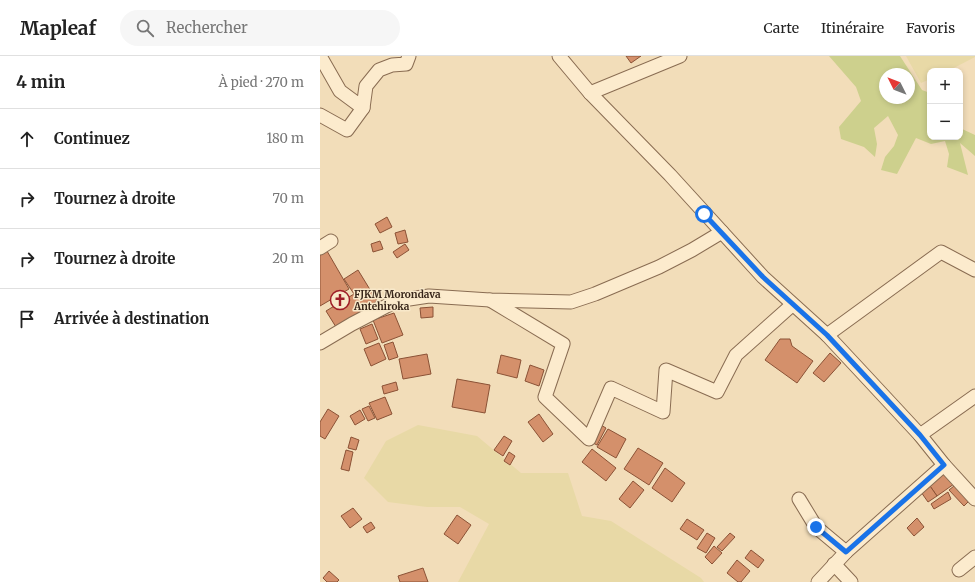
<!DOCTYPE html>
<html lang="fr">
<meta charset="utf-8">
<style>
body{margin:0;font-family:Merriweather,serif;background:#f6f6f6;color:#222}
.controls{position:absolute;right:12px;top:12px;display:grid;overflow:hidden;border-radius:8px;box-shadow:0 2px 6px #0003}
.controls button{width:36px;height:36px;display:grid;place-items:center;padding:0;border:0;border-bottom:1px solid #e0e0e0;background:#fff;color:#222;font:20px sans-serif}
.compass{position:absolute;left:559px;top:12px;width:36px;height:36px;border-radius:50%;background:#fff;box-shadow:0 2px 6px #0003;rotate:312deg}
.stop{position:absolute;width:12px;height:12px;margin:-9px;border:3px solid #1a73e8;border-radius:50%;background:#fff}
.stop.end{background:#1a73e8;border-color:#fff;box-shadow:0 1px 4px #0008}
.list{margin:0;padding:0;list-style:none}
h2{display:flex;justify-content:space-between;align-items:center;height:52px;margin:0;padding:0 16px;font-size:17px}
h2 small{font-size:13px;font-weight:400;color:#767676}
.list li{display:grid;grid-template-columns:26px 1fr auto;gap:12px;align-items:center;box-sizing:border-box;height:60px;padding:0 16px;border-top:1px solid #e0e0e0}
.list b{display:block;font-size:15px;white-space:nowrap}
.list em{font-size:13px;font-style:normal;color:#767676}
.icon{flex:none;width:22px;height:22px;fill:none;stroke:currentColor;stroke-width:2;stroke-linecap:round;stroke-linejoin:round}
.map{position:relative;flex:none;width:655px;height:526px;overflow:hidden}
header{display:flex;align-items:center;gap:24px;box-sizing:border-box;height:56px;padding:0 20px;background:#fff;border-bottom:1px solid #e0e0e0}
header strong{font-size:19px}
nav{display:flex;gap:22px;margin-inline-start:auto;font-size:14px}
.search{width:280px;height:36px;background:#f6f6f6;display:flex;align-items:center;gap:10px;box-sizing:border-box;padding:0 14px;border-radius:22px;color:#767676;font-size:15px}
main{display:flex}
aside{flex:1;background:#fff}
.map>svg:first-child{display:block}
</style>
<header>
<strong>Mapleaf</strong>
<div class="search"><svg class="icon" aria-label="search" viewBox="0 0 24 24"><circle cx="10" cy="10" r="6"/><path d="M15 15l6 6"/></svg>Rechercher</div>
<nav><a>Carte</a><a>Itinéraire</a><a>Favoris</a></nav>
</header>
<main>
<aside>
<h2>4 min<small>À pied · 270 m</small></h2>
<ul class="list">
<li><svg class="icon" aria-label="ahead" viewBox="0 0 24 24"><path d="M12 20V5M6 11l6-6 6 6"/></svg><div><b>Continuez</b></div><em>180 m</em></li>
<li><svg class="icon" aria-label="right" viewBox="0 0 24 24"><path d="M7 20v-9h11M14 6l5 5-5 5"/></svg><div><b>Tournez à droite</b></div><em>70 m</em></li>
<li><svg class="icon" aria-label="right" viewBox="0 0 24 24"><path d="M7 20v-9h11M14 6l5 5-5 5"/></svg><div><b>Tournez à droite</b></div><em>20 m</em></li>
<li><svg class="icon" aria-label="arrive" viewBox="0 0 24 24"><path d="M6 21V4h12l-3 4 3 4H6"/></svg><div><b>Arrivée à destination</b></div></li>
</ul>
</aside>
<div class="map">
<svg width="655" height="526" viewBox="0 0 655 526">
<rect width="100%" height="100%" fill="#f2ddb9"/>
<g fill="#e8d9a6">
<polygon points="586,0 655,0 655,1 628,15 610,15 610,23 601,27"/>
<polygon points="98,369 157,380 201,417 248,417 262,460 291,465 381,522 384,526 138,526 169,468 140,451 107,451 68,446 44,422 66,385"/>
</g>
<path fill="#cdd08d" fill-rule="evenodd" d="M 509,0 L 580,0 L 602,34 L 610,37 L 610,81 L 640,81 L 640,72 L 655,79 L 655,100 L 640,87 L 648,119 L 627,111 L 629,98 L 625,85 L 611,88 L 596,82 L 577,118 L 561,114 L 565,101 L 574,90 L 578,79 L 568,60 L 554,72 L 557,88 L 555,101 L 544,91 L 521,83 L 519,71 L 541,45 L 536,31 ZM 565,18 L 589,18 L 589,42 L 565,42 Z"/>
<g fill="#d4906b" stroke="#8b5236">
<polygon points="306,0 321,0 311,7"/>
<polygon points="67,161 72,171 60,177 55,168"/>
<polygon points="85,174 88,186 78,188 75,177"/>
<polygon points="60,185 63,193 53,196 51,188"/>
<polygon points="85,188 89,194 77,202 73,196"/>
<polygon points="7,195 29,233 0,250 0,199"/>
<polygon points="38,214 57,245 16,271 6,255 34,238 24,223"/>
<polygon points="113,251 113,261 101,262 100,252"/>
<polygon points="74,257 83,279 62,287 53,264"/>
<polygon points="52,268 58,283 46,288 40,273"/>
<polygon points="460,283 470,283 472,290 493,305 477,327 445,304"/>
<polygon points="73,286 78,301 69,304 64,289"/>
<polygon points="59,287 66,303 51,310 44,293"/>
<polygon points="510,297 521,307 504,326 493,317"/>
<polygon points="107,298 111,318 83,323 79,303"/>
<polygon points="181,299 201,304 197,322 177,317"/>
<polygon points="210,309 224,314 219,330 205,325"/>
<polygon points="137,323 170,329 165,357 132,351"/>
<polygon points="76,326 78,334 64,338 62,330"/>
<polygon points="65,341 72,358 57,364 49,347"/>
<polygon points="49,350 55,362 48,365 42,353"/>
<polygon points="8,353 19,360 5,383 0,380 0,366"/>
<polygon points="40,354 45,363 35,369 30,360"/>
<polygon points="219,358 233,378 223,386 208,366"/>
<polygon points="279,368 286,372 277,389 269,385"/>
<polygon points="288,373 306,383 296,402 277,391"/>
<polygon points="184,380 192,385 183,400 174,394"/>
<polygon points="31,381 39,384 36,394 28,392"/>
<polygon points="318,392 343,407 329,429 304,413"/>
<polygon points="272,393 296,412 286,425 262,406"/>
<polygon points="26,394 33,396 29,415 21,413"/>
<polygon points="189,396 195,400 190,409 184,405"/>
<polygon points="345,412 365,427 352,446 332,432"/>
<polygon points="623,417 634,428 617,440 610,430"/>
<polygon points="313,425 324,434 310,452 299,443"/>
<polygon points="610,430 617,440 608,446 601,436"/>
<polygon points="634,430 649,445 644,450 629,434"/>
<polygon points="628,436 631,443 614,453 611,448"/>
<polygon points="33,452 42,463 30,472 21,460"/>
<polygon points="137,459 151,469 138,488 124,478"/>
<polygon points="597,462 604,471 594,480 587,472"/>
<polygon points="367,463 384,474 377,484 360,473"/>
<polygon points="51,466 55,472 47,477 43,471"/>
<polygon points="387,477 395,482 386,497 377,492"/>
<polygon points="410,477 415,481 402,495 397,491"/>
<polygon points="394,490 402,497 392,508 385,501"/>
<polygon points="431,494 444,504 438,512 425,502"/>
<polygon points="417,504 430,515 421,526 418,526 407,517"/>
<polygon points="103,512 108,526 80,526 78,520"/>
<polygon points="9,515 19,524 17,526 7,526 3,522"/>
</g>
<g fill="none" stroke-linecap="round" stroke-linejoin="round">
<g stroke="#896c52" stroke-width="15">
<g id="minor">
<polyline points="0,0 20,35 43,52"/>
<polyline points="239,0 270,37 350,119 443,221 507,279 548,323 600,379 624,409 655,443"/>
<polyline points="270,37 360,0"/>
<polyline points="0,59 27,74 43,52 46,30 59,14 72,9 86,8 89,0"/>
<polyline points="0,192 11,185"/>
<polyline points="170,244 243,288 225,341 269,383 291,332 343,356 346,314 397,336 416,299 472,249"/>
<polyline points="507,279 621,196 655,214"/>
<polyline points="0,287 32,268 76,245 109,240 170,244 251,246 275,238 339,211 372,194 402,176"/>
<polyline points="600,379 655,340"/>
<polyline points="479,443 496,471 526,496"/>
<polyline points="514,508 531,526"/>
<polyline points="639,514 655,501"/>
<polyline points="498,526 526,496 624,409"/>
</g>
</g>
<use href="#minor" stroke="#fcebcd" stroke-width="13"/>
</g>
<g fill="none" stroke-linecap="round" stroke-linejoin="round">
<polyline stroke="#1a73e8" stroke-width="5" points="384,158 443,221 507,279 600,379 624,409 526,496 496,471"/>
</g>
<defs>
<g id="church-ring" transform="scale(1)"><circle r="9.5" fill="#f8e8c9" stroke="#9e1d27" stroke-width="1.5"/><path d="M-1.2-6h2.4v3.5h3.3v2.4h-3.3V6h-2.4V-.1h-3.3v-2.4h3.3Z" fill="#9e1d27"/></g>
</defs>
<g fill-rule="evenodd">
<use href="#church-ring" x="20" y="244"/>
</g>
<g text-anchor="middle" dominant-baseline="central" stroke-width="3" stroke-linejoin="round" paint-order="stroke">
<g font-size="10" font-weight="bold" fill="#372519" stroke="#f8e8c9" text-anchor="start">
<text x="34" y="238">FJKM Morondava<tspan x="34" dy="12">Antehiroka</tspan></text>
</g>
</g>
</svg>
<div class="controls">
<button>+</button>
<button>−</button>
</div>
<svg class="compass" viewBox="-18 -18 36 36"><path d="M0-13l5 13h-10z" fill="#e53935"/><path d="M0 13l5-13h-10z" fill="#767676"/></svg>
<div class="stop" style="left:384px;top:158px"></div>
<div class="stop end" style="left:496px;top:471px"></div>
</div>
</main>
